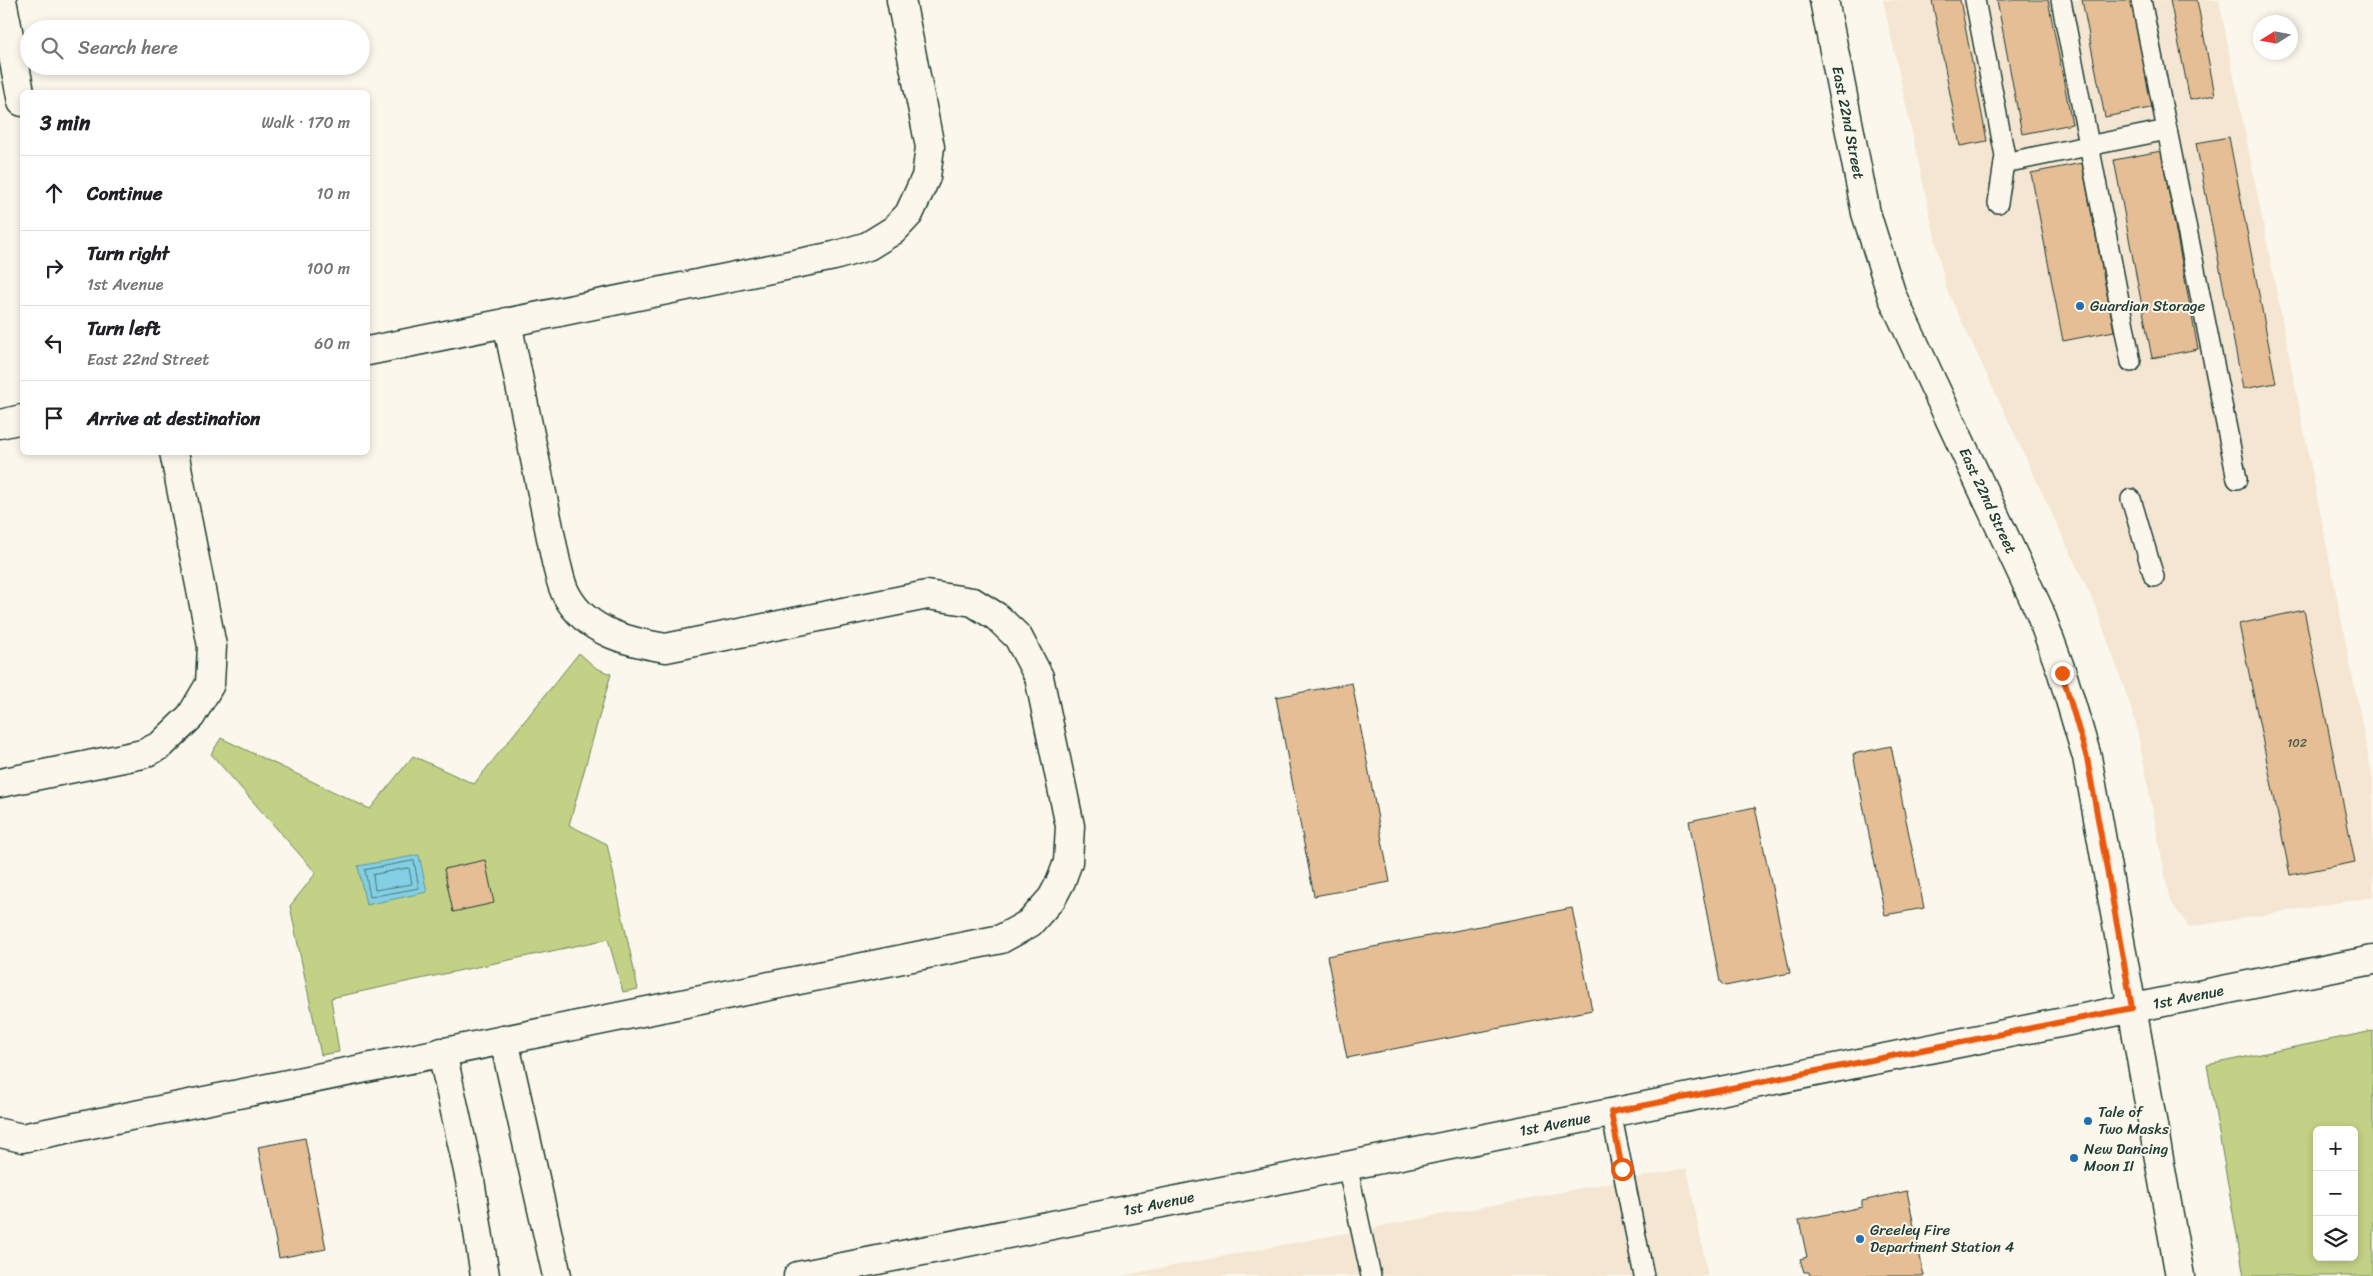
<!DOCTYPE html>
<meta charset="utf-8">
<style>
body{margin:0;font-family:Sriracha,sans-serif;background:#f2f2f2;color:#202124}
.controls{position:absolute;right:15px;bottom:15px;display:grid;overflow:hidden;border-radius:8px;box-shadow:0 2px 8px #0003}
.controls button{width:45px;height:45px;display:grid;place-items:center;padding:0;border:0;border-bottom:1px solid #e0e0e0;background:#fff;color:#202124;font:25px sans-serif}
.compass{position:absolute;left:2253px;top:15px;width:45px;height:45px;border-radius:50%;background:#fff;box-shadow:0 2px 8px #0003;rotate:259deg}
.stop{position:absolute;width:15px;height:15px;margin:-11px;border:4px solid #ea580c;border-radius:50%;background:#fff}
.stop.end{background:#ea580c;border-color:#fff;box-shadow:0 1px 5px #0008}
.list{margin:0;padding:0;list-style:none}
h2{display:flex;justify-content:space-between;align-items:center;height:65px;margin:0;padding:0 20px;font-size:21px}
h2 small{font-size:16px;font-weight:400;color:#757577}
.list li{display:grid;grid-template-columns:32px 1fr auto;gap:15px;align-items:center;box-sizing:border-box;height:75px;padding:0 20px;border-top:1px solid #e0e0e0}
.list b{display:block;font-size:19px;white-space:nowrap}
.list p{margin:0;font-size:16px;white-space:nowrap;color:#757577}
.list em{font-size:16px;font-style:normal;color:#757577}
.icon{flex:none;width:28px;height:28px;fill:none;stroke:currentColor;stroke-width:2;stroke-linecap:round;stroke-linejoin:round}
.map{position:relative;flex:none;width:2373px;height:1276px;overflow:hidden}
.search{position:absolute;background:#fff;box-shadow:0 2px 8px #0003;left:20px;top:20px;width:350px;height:55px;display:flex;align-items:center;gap:12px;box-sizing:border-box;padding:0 18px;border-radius:28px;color:#757577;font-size:19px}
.panel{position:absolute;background:#fff;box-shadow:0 2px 8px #0003;left:20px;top:90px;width:350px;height:365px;border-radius:8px}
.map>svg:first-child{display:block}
</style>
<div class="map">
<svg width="2373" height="1276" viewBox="0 0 2373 1276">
<rect width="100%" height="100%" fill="#fbf7ec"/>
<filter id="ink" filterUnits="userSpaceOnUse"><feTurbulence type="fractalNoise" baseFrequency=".02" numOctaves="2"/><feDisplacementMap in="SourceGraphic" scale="10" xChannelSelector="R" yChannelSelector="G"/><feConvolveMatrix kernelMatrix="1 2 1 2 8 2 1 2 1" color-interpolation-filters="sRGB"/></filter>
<g filter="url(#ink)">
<g fill="#f4e6d2">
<polygon points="1883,0 2219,0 2373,780 2373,897 2189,927 2170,901 2135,719 2095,605 1946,288"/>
<polygon points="1687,1168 1708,1276 1120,1276"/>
</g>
<g fill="#c2d185" stroke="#70875c" fill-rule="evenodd">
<polygon points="579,653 596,668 611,674 569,825 607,844 638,989 623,992 608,939 331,998 339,1052 321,1055 290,906 316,873 211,754 221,738 370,809 413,756 474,784"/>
<path d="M 2373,1031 L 2373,1276 L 2244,1276 L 2207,1065 ZM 2317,1130 L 2354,1130 L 2354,1257 L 2317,1257 Z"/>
</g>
<polygon fill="#84cfe4" stroke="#5c959e" points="419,855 427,892 366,905 358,866"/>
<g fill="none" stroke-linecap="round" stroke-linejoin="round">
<g stroke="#47777a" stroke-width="1">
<polygon points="414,861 419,888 370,897 365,870"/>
<polygon points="409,868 412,884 375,890 373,875"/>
</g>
</g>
<g fill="#e5be96" stroke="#1f3d34">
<polygon points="1932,0 1960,0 1987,141 1960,146"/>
<polygon points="1997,0 2048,0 2072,124 2022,134"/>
<polygon points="2082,0 2134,0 2155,107 2105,117"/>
<polygon points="2170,0 2197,0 2215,95 2190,100"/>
<polygon points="2229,137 2276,383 2243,389 2196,143"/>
<polygon points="2161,151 2198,349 2152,358 2114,160"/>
<polygon points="2082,163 2114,331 2063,341 2031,173"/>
<polygon points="2304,610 2355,862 2290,875 2239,624"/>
<polygon points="1352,683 1390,882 1314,896 1276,697"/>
<polygon points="1891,746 1924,908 1885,915 1853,754"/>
<polygon points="1755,807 1790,973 1725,986 1720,982 1689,821"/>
<polygon points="485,860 494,903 453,912 444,869"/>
<polygon points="1572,908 1592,1010 1347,1058 1327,956"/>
<polygon points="305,1138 326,1249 279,1258 258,1147"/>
<polygon points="1907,1191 1924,1276 1810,1276 1809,1272 1804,1272 1800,1259 1807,1257 1799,1220 1862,1207 1862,1201"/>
</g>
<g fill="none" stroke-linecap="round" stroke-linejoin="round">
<g stroke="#1f3d34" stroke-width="22">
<g id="service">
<polyline points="1975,0 2005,156 1998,203"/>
<polyline points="2061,0 2131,362"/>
<polyline points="2141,0 2237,479"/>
<polyline points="2004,163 2167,130"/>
<polyline points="2131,499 2154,577"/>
<polyline points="1611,1112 1644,1276"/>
<polyline points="1347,1165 1371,1276"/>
</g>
</g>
<g stroke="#1f3d34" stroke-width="31">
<g id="minor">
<polyline points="2,0 22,102"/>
<polyline points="368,351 834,256 868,246 894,230 909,214 926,177 930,147 901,0"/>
<polyline points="0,424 22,419"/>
<polyline points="0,783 143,754 161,745 191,716 210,684 212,646 174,452"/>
<polyline points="504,1040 557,1276"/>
<polyline points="442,1052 470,1180 485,1276"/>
<path d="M 0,1133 L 22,1138 L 1001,939 L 1030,923 L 1052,898 L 1061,881 L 1068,862 L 1070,826 L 1039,677 L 1018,637 L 997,617 L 973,602 L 927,595 L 666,648 C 628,642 587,632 567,596 C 561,586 559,573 556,562 L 507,322"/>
</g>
</g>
<g stroke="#1f3d34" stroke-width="31">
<g id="tertiary">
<path id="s1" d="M 1824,0 L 1866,213 L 1892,296 L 2039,610 L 2062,673 L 2087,757 L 2180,1276"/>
</g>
</g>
<g stroke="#1f3d34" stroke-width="31">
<g id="secondary">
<path id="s2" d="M 798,1276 L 2373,960"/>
</g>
</g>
<use href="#service" stroke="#fbf7ec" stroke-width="19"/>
<use href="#minor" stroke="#fbf7ec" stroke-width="28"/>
<use href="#tertiary" stroke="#fbf7ec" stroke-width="28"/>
<use href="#secondary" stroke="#fbf7ec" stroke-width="28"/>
</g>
</g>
<g fill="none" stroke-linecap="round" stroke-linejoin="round" filter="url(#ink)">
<polyline stroke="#ea580c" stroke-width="6" points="1622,1169 1611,1112 2132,1008 2087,758 2062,673"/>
</g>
<g fill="#1f6fb2" stroke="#fbf7ec" stroke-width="2">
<circle cx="2080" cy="306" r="5"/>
<circle cx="2088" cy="1121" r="5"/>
<circle cx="2074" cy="1158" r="5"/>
<circle cx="1860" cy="1239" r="5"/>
</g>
<g text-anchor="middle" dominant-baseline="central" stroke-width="4" stroke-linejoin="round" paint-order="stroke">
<g font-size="12" fill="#505d4c">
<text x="2297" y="743">102</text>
</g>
<g font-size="15" fill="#1f3d34" stroke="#fbf7ec">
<text stroke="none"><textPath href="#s1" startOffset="125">East 22nd Street</textPath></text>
<text stroke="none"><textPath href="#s1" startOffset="530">East 22nd Street</textPath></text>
<text stroke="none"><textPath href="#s2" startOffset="1418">1st Avenue</textPath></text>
<text stroke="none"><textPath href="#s2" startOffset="772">1st Avenue</textPath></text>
<text stroke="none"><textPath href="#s2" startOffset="368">1st Avenue</textPath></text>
</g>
<g font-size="15" fill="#1f3d34" stroke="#fbf7ec" text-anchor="start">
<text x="2090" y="306">Guardian Storage</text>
<text x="2098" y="1112">Tale of<tspan x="2098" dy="17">Two Masks</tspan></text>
<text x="2084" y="1149">New Dancing<tspan x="2084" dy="17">Moon II</tspan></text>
<text x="1870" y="1230">Greeley Fire<tspan x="1870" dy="17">Department Station 4</tspan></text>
</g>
</g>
</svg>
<div class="controls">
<button>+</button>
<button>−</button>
<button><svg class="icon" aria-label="layers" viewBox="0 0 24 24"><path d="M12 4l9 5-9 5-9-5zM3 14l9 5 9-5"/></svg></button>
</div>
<svg class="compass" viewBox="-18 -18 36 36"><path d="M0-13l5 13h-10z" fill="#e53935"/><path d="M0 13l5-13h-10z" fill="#757577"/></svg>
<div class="stop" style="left:1622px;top:1169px"></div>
<div class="stop end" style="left:2062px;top:673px"></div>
<div class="search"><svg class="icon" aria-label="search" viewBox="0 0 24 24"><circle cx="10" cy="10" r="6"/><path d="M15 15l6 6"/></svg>Search here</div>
<section class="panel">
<h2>3 min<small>Walk · 170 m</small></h2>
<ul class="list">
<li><svg class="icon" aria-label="ahead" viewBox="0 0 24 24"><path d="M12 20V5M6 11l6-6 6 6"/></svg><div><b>Continue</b></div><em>10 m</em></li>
<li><svg class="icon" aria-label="right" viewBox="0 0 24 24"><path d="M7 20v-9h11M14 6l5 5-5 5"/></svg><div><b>Turn right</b><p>1st Avenue</p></div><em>100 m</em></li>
<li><svg class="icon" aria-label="left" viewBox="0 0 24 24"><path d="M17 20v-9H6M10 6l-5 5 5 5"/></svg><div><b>Turn left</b><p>East 22nd Street</p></div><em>60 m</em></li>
<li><svg class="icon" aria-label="arrive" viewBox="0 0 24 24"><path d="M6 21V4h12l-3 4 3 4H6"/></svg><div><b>Arrive at destination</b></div></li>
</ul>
</section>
</div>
